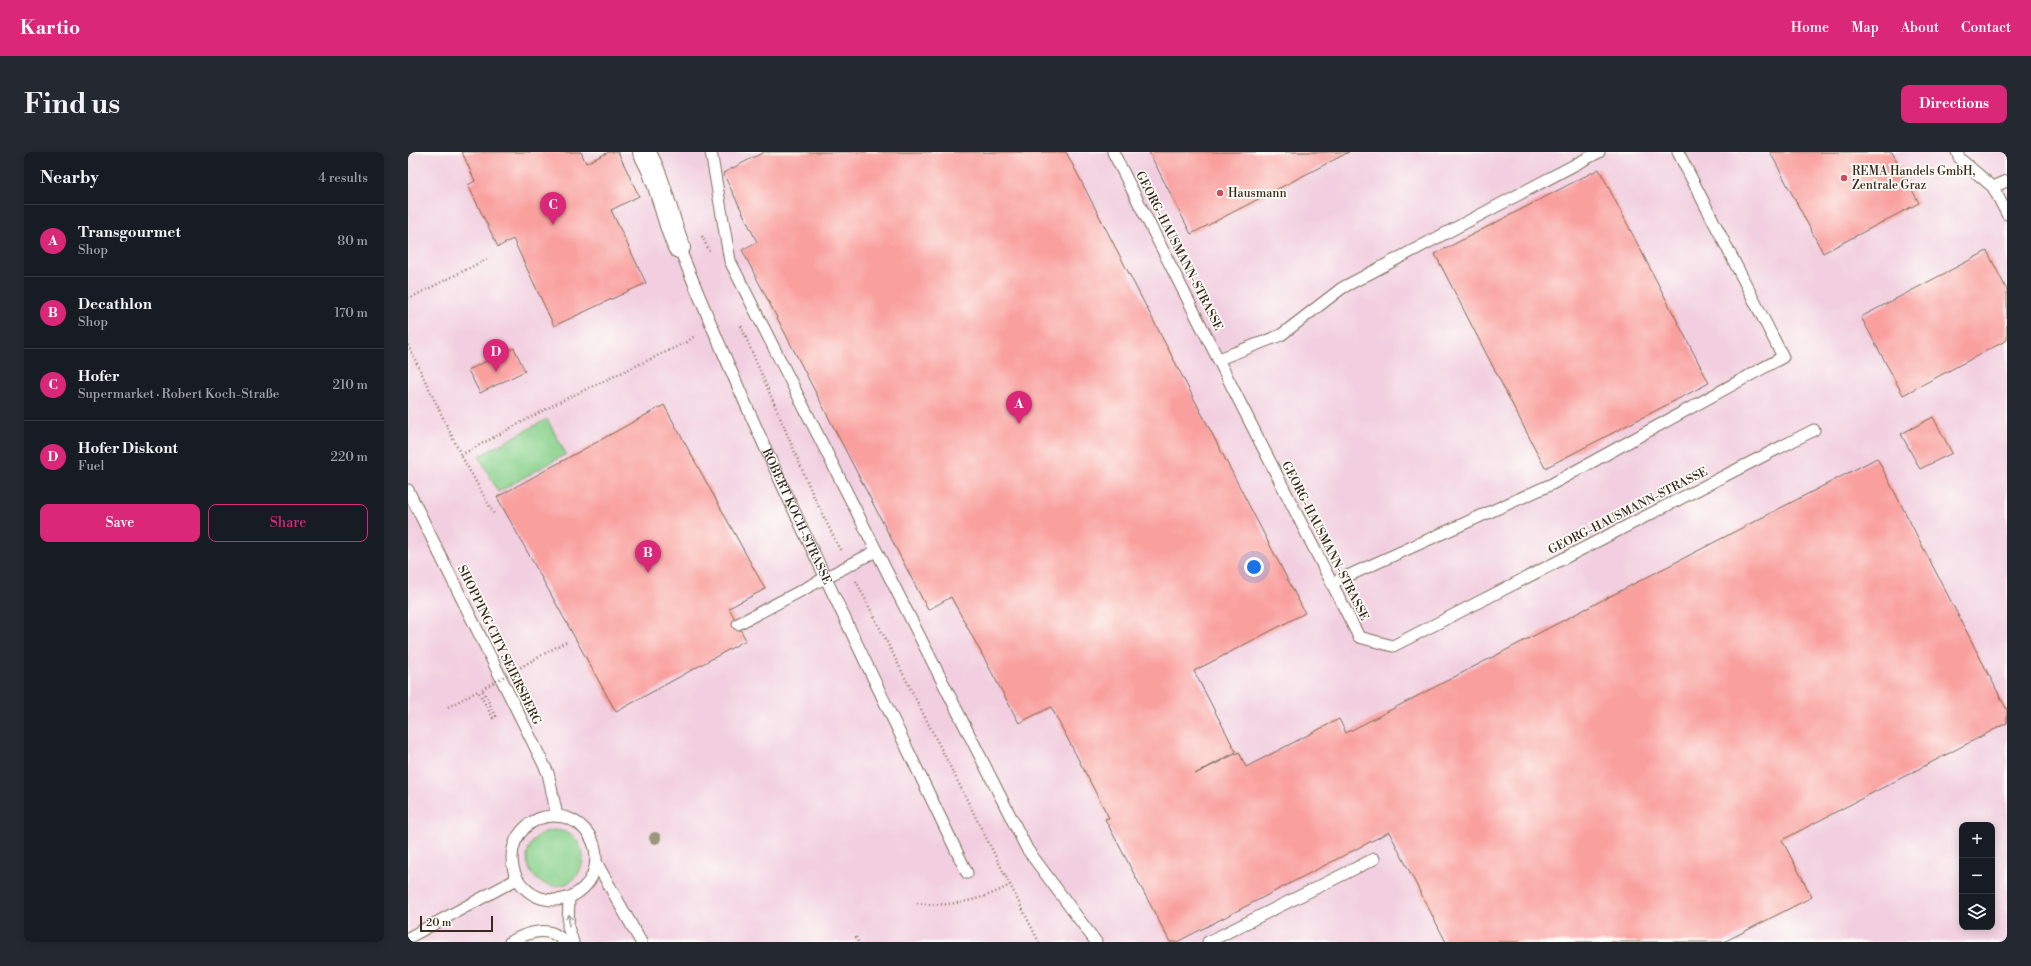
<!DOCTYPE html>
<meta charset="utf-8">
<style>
body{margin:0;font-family:"Libre Bodoni",serif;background:#242831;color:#f1f3f6}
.controls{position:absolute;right:12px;bottom:12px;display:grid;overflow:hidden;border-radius:8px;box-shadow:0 2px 10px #0003}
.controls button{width:36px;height:36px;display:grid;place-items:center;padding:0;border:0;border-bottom:1px solid #363941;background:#171b24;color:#f1f3f6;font:20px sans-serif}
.scale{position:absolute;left:12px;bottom:10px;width:73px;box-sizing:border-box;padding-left:4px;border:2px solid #3b2a1e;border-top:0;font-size:11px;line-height:14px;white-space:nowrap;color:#3b2a1e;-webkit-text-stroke:3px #fdfcf7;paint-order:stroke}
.you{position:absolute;left:846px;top:415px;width:14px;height:14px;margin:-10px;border:3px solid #fff;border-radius:50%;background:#1a73e8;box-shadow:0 0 0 6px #1a73e833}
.badge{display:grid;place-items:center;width:26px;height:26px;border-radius:50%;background:#db2777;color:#fff;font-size:13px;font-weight:700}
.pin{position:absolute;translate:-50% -33px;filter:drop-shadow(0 1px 2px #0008)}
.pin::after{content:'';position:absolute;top:21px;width:14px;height:12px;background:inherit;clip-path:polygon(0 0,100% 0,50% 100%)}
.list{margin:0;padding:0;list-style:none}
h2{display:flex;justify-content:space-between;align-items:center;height:52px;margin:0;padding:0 16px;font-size:17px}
h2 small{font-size:13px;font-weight:400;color:#9ea1a6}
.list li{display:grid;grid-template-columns:26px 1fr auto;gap:12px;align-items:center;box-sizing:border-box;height:72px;padding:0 16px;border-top:1px solid #363941}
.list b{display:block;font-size:15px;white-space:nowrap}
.list p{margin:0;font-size:13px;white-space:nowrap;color:#9ea1a6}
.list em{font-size:13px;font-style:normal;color:#9ea1a6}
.actions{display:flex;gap:8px;padding:12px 16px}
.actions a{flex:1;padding:9px 0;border:1px solid #db2777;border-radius:8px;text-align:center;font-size:14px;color:#db2777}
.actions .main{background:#db2777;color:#fff}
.icon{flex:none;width:22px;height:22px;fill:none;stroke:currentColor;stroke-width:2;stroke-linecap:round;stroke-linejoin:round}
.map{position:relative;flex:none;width:1599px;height:790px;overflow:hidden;border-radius:8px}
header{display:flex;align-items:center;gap:24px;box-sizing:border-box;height:56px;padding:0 20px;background:#db2777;color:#fff}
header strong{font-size:19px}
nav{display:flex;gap:22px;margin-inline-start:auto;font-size:14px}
.intro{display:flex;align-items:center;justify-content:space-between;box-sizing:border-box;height:96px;padding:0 24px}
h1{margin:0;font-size:28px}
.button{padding:10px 18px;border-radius:8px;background:#db2777;color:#fff;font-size:14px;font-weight:700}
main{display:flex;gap:24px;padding:0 24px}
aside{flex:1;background:#171b24;border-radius:8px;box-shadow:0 2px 10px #0003}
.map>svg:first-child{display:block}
</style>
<header>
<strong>Kartio</strong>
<nav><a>Home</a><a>Map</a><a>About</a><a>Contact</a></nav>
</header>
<div class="intro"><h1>Find us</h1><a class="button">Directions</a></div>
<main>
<aside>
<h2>Nearby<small>4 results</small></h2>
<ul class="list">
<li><span class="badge">A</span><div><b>Transgourmet</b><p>Shop</p></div><em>80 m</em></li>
<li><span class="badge">B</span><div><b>Decathlon</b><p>Shop</p></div><em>170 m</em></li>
<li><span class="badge">C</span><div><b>Hofer</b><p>Supermarket · Robert Koch-Straße</p></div><em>210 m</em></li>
<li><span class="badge">D</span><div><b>Hofer Diskont</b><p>Fuel</p></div><em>220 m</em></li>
</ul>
<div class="actions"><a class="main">Save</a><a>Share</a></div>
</aside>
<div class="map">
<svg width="1599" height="790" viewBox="0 0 1599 790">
<rect width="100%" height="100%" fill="#fdfcf7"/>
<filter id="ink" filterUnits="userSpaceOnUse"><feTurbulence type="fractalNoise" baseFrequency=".025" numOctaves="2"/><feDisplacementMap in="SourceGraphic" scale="8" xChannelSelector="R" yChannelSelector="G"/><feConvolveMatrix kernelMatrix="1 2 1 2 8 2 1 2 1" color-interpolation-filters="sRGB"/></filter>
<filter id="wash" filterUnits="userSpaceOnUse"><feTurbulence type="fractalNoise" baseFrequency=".012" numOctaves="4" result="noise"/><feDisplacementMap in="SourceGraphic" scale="16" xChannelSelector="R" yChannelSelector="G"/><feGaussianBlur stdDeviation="0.9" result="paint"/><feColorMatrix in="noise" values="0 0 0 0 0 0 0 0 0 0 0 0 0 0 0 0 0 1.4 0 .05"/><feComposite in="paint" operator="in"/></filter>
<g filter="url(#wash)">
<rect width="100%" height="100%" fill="#f1e2c4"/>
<path fill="#f2cfe0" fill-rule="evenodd" d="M 0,0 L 1599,0 L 1599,790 L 0,790 ZM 1554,673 L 1584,673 L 1584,775 L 1554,775 Z"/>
<g fill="#8ad28d" stroke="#627e56">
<polygon points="139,267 158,302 90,340 71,304"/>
<circle cx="147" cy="706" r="28"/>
</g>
<g id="blocks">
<g fill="#f9a09f">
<polygon points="54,0 173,0 178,11 201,0 210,0 231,44 203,58 238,131 146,174 105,87 90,95 60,33 67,29"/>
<polygon points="356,0 658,0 897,461 786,519 828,600 787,622 831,600 838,615 931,567 938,581 1469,306 1599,558 1599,571 1374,688 1404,745 1316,790 1038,790 981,680 769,790 762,790 697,667 701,666 643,555 611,571 543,445 520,458 334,98 349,90 315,21"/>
<polygon points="741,0 941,0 783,82"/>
<polygon points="1362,0 1484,0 1511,51 1415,101"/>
<polygon points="1191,17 1301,231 1137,316 1027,102"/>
<polygon points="1579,99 1599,138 1599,188 1495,243 1453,165"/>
<polygon points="106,196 117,219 72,241 60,218"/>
<polygon points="256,253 357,437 321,456 338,488 208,560 89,345"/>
<polygon points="1525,265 1544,301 1512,317 1493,282"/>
</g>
</g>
</g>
<g filter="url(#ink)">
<use href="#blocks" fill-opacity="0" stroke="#7b6a58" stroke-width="1"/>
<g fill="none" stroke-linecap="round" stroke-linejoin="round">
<g stroke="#7b6a58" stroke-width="13">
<g id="lane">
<polyline points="303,0 322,109 619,697 688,790"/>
<polyline points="705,0 951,485 985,494 1406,278"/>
<polyline points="1549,0 1552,7 1585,35 1599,62"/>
<polyline points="1585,35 1599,29"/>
<path id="s1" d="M 271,95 C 357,308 460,514 559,721"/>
<polyline points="811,207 873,183 934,136 1191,0"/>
<polyline points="0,338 140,621 149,664"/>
<polyline points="924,431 1144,332 1375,205 1270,0"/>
<polyline points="330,472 468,399"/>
<circle cx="146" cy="706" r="42"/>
<polyline points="188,710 233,790"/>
<polyline points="161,746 160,775 165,790"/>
<polyline points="0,786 109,727"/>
<path d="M 102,790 C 118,781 142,772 156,790"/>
<polyline points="800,790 966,707"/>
</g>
</g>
<g stroke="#7b6a58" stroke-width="24">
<path id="street" d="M 236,0 C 253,28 258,65 271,95"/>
</g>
<g stroke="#7b6a58" stroke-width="2.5" stroke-dasharray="1 3" stroke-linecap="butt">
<polyline points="294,84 301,99"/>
<polyline points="0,147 79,107"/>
<polyline points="333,174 405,343 432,398"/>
<polyline points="0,193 53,303 87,364"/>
<polyline points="53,303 151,250 279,190 288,183"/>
<polyline points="448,429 631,790"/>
<polyline points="150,494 158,490"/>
<polyline points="40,555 70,539 85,566 88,564 74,537"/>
<path d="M 509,751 C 540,756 575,748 602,733"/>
<polyline points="448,785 450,790"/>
</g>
<use href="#lane" stroke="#fff" stroke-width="11"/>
<use href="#street" stroke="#fff" stroke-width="22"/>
<polyline stroke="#7b6a58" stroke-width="2.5" stroke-dasharray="1 3" stroke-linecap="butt" points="74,537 150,494"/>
</g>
<circle fill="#9a987b" cx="247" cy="686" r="6"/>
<defs><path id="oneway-shaft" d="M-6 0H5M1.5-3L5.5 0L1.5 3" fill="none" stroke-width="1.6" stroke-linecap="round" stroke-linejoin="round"/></defs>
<use stroke="#a79f9a" href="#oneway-shaft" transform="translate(161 768) rotate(-89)"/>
</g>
<g fill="#d1495b" stroke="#fdfcf7" stroke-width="1.5">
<circle cx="1436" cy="26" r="4"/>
<circle cx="812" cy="41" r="4"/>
</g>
<g text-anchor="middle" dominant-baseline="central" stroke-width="3.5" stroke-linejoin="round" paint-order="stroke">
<g font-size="12" fill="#3b2a1e" stroke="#fdfcf7" text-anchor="start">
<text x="1444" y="19">REMA Handels GmbH,<tspan x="1444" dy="14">Zentrale Graz</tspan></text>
<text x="820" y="41">Hausmann</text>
</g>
<g font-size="12" fill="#3b2a1e" stroke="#fdfcf7">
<text transform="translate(771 99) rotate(63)">GEORG-HAUSMANN-STRASSE</text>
<text transform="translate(1220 359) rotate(-27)">GEORG-HAUSMANN-STRASSE</text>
<text stroke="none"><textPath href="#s1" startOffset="294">ROBERT KOCH-STRASSE</textPath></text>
<text transform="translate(917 389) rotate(63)">GEORG-HAUSMANN-STRASSE</text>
<text transform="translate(91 493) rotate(64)">SHOPPING CITY SEIERSBERG</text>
</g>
</g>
</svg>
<div class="controls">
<button>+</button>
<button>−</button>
<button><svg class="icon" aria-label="layers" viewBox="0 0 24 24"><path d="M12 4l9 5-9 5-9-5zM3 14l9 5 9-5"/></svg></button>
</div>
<div class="scale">20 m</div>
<div class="you"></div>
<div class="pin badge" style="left:611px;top:272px">A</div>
<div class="pin badge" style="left:240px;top:421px">B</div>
<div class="pin badge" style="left:145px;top:73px">C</div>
<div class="pin badge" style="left:88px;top:220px">D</div>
</div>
</main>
